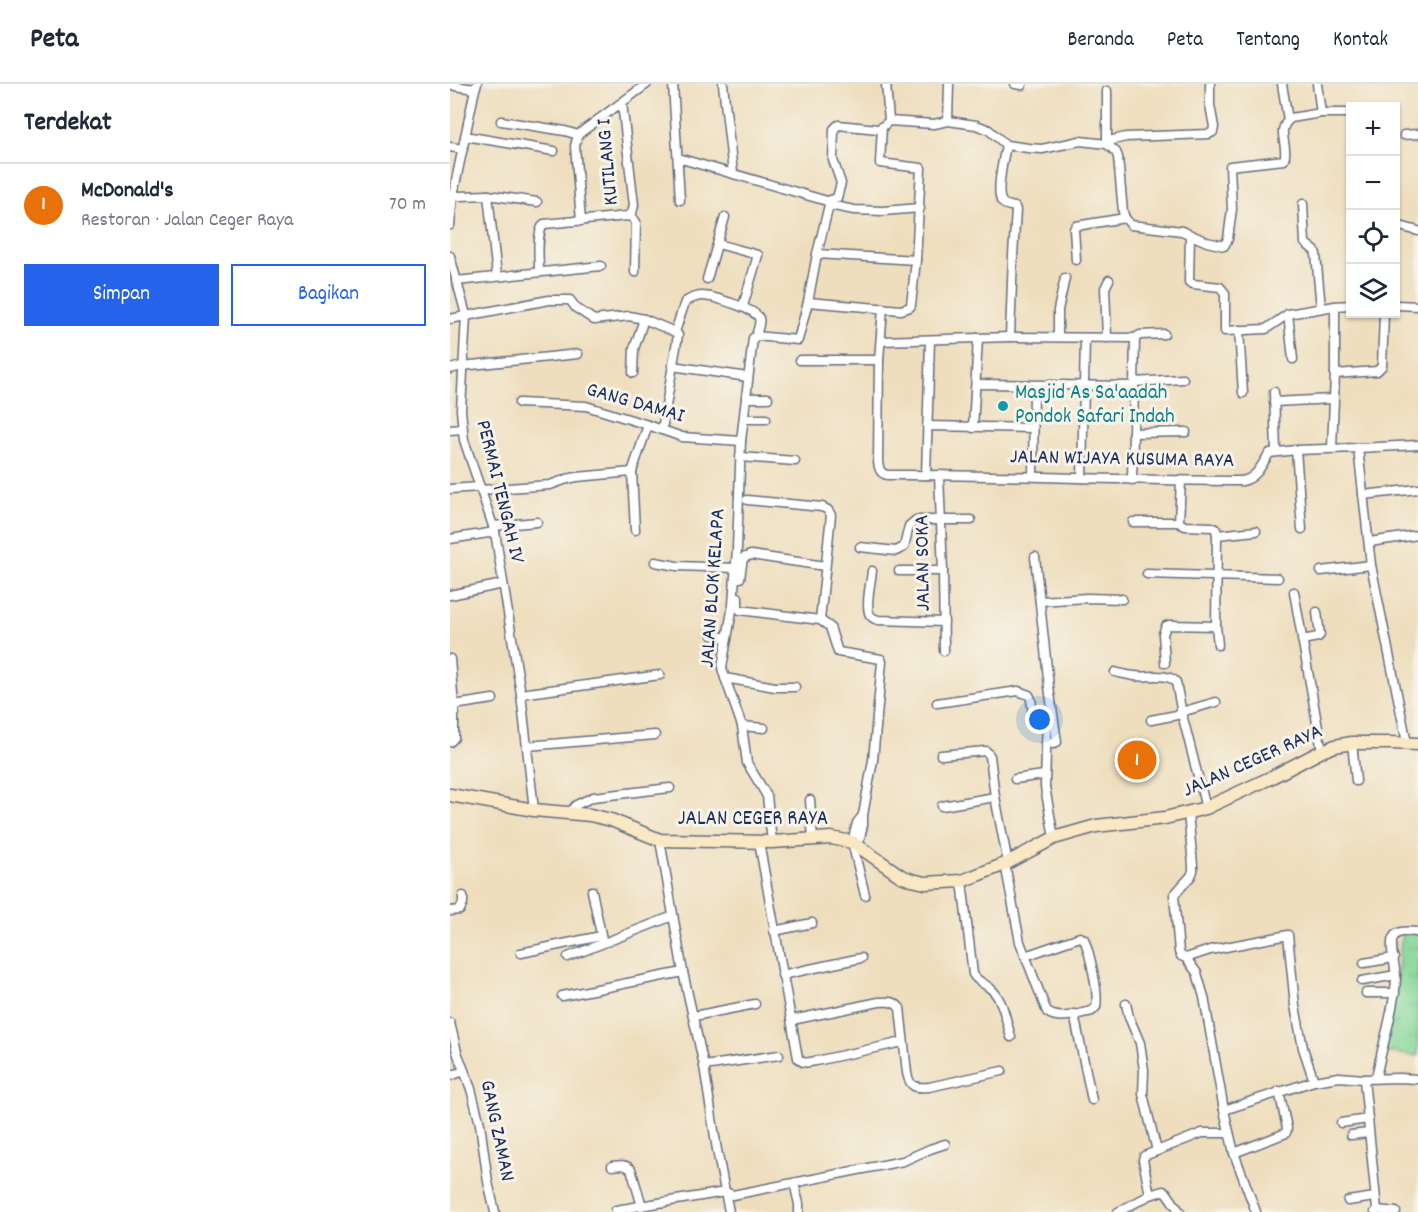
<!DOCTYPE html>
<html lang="id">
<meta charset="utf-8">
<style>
body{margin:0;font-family:Dekko,sans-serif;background:#f6f6f7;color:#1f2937}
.controls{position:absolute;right:18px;top:18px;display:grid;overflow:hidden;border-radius:0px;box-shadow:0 2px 4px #0004}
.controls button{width:54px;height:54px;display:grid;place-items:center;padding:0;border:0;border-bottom:2px solid #e0e1e3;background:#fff;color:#1f2937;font:30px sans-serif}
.you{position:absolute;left:590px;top:636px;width:21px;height:21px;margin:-15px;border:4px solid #fff;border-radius:50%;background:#1a73e8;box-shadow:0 0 0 9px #1a73e833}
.badge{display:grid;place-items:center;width:39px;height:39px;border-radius:50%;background:#2563eb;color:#fff;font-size:20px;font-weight:700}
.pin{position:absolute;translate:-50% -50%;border:3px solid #fff;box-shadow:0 2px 6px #0006}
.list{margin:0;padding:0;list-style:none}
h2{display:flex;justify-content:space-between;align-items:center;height:78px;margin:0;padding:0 24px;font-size:26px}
h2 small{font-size:20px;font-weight:400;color:#747a83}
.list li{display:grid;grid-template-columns:39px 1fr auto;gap:18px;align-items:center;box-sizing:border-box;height:84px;padding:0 24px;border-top:2px solid #e0e1e3}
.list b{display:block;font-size:22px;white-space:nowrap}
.list p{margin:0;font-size:20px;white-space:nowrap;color:#747a83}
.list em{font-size:20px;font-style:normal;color:#747a83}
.actions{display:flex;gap:12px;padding:18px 24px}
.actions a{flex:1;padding:14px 0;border:2px solid #2563eb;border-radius:0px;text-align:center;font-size:21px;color:#2563eb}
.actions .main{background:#2563eb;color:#fff}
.icon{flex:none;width:33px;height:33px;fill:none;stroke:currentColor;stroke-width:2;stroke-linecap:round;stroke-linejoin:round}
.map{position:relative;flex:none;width:968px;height:1128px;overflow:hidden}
header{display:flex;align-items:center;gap:36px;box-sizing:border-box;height:84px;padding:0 30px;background:#fff;border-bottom:2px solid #e0e1e3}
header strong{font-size:28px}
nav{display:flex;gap:33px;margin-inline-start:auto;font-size:21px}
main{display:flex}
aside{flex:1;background:#fff}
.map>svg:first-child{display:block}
</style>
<header>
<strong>Peta</strong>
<nav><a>Beranda</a><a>Peta</a><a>Tentang</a><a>Kontak</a></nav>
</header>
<main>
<aside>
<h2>Terdekat<small></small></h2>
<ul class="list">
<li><span class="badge" style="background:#e8710a">1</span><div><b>McDonald's</b><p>Restoran · Jalan Ceger Raya</p></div><em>70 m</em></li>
</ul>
<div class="actions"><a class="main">Simpan</a><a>Bagikan</a></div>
</aside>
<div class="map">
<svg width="968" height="1128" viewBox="0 0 968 1128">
<defs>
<pattern id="grass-tufts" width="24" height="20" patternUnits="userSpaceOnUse" patternTransform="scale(1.5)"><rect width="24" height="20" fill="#84d798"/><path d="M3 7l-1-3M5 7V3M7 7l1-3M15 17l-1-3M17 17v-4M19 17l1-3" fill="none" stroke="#71b985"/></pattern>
</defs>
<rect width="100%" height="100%" fill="#f7f3e8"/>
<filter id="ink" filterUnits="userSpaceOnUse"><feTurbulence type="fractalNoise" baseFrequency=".0167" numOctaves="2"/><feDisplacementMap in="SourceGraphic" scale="12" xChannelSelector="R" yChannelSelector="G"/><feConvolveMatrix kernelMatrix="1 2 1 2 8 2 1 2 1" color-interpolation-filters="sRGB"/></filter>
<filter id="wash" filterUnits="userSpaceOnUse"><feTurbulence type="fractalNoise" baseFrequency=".008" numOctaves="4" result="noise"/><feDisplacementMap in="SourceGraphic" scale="24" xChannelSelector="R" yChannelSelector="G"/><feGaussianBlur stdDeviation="1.35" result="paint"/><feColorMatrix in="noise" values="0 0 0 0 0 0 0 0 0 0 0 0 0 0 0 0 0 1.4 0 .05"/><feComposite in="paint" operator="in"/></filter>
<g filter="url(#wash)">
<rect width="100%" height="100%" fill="#eedebd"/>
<polygon fill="url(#grass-tufts)" stroke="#50837b" stroke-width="1.5" points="952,849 968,849 968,972 932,968 945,911"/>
</g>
<g filter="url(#ink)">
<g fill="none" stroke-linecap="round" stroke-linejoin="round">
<g stroke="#656c7f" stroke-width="11">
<g id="street">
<polyline points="1,0 5,2 25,5"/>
<polyline points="223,0 230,116"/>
<polyline points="273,0 283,89"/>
<polyline points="436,0 439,37"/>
<polyline points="565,0 572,1"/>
<path d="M 760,0 L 760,21 L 764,43 L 763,48 L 759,50 L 676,53 L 663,56 L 657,60 L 666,68 L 668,73 L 673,128 L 675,134 L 681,141 L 732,147 L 757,158 L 774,162 L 778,155 L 782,125 L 780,82 L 834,76 C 840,62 824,46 841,34 L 871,29 L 900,29"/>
<polyline points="832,0 838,36"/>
<polyline points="867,0 871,29"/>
<polyline points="172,19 184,121 182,129 178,132"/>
<polyline points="51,37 115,47 128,51"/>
<polyline points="498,37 499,0"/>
<polyline points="954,51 968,50"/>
<polyline points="15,52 104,67"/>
<path d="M 556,61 C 554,73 545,108 552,118 C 555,122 561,122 565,123 L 566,126 L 563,171 L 560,253"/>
<polyline points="0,63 13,65"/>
<polyline points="228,74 377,117 379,121 367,170 358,218 348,256 306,252 303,254 291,357 287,464 283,521 272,583 273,588 292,642 297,679 317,712 322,758"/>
<polyline points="0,111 10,112 38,111 87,118"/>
<polyline points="38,111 47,192"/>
<polyline points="377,117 387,114 391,99 383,76 384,45 388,41 428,45 432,43 439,37 484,40 498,37 526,41 539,46 556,61 578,64 592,65 630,57 657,60 657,7"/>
<polyline points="853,120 855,159 865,167 866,170 871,224"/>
<polyline points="379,121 404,126 433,127 470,124"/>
<polyline points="131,137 125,62 128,51 134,46 197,0"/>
<polyline points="0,141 3,111 25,5 27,0"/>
<polyline points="946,141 968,147"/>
<polyline points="740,151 739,198 743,200 770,203 775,209 775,247 816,245 838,230 885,222 900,221"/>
<polyline points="268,160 308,171 293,222"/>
<polyline points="367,170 466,176"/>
<polyline points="0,172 16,231 11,326 14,356 45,448 71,610 84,726"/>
<polyline points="626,176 624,145 626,142 675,134"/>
<path d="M 89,187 C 89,174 86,149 94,140 L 178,132 L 182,133 L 186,138 L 185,188"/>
<polyline points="257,195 275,133"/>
<polyline points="6,197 151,182"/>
<polyline points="358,218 451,226 460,223 461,221 466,176 471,84 430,79 432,43"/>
<polyline points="946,221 968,222"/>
<path d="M 433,224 L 429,276 L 428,378 C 429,385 430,389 437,391 C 556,390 674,397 792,397 C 808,394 811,380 820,369 L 846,366 L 908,364 L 921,481 L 957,659"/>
<polyline points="838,230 843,275"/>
<polyline points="0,235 99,216 120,216 126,224 144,236 179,232 194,235 225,248 228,251 212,346"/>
<polyline points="789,246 793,309"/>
<path d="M 225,248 L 235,218 C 239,215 247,212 252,212 C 262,212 306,225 309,234 C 311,239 307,247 306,252"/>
<polyline points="608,253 608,226 615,194"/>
<polyline points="657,254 655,204 659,196"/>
<polyline points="431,257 560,253 685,254 690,251 714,250"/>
<polyline points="350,276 429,276"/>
<polyline points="222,282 298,293"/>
<polyline points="0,285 12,282 128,270"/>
<polyline points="183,289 184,265 194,235"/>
<polyline points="885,290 927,287 932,282 934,230"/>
<polyline points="684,298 733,295"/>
<polyline points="526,300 684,302"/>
<polyline points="824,308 826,367"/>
<polyline points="296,314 318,314"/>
<polyline points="824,318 883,315"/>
<polyline points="69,319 136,322 198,341 232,353 291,357"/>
<polyline points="294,335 316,335"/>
<polyline points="477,342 583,344"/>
<polyline points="523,344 528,254"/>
<polyline points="0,346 12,345"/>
<polyline points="683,349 736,348"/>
<polyline points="882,364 885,290 885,222"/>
<polyline points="908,364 968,361"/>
<polyline points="846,366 852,445"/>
<polyline points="290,373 345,377"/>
<polyline points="476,391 480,256"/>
<polyline points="489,391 493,487 494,567"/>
<polyline points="583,392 584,302"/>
<polyline points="632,394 635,254"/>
<polyline points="682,396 685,254"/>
<polyline points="0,405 30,403"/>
<polyline points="31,406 100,401 117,395 127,393 182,388"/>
<polyline points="913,411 968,405"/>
<polyline points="297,416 372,423 378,426 381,431 370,536"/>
<polyline points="683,438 729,438"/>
<polyline points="43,442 87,438"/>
<polyline points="185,446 182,388 198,341"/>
<polyline points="767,451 806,447"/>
<polyline points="0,455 45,448"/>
<polyline points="919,458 968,451"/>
<polyline points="410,463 446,467 454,463 459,442 466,436 521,436"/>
<polyline points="585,473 599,603 607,658 604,660 596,658"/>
<polyline points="205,478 227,482 286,484"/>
<path d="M 422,487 C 421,497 415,523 420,531 C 422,534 424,535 428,536 L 494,538"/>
<polyline points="449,487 493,487"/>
<polyline points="871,487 921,481"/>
<polyline points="697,490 828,494"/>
<polyline points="290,494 293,474 301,471 375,482"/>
<polyline points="844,508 872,667"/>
<polyline points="0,511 53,500"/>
<polyline points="288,513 288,523 290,526 370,536 380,543 388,568 431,575 432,578 423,676 413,731 413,741 408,762"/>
<polyline points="590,517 637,514 672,515"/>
<polyline points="766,542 768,561"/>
<polyline points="263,543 262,551 277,554"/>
<polyline points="852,556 868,553 870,551 867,528"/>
<polyline points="0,575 4,621 4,654 0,658"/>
<polyline points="715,579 713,550 716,542 719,541 766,542 767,452 766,445 762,443 735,442 731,440 729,438 731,397"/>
<path d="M 665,588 C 672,590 678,591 684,592 C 697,594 717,588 726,598 L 732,630 L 756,724"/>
<polyline points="275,594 325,603 345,603"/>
<polyline points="71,610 210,591"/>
<polyline points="487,619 568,607 579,611 581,615 583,631 595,630 597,632 595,703 604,754"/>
<polyline points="4,621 43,615"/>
<polyline points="731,628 766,618"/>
<polyline points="701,636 732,630"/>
<polyline points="292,642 314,644"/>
<polyline points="902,659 906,697"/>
<polyline points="77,662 205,651"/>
<polyline points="491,671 536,667 540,672 545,713 558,779"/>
<polyline points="565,695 594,691"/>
<polyline points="360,716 363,755"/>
<polyline points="492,722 545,713"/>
<polyline points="119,729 126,721 143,713 220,704"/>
<polyline points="738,729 743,781 743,787 741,792 724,811 729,868 731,872 736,874 747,889 754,913 774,1026 784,1069 806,1128"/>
<polyline points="413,731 407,739 402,758 415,811"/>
<polyline points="210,756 233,888 254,982 267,1066 279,1128"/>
<path d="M 309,758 L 348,974 C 353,981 359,978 366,977 L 453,958"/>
<path d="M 555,780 L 570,858 L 597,928 C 609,937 628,930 642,927 L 646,923 C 649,909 640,870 634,855 L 630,853 L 575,872"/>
<path d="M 512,797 L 523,890 C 527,898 535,899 541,905 C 554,916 556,938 561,953"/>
<polyline points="142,807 152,855"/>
<polyline points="0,827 10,826 13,819 13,812"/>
<polyline points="324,847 362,839"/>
<polyline points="71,869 151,852"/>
<polyline points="118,873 223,832"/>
<polyline points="736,874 760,866 838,851 845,922 853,964 864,997"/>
<polyline points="914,879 944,874"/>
<polyline points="332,891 411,874"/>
<polyline points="912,897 946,891"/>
<polyline points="916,909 945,909"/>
<polyline points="112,912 233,888"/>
<polyline points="676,920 679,933 690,959 694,986 693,1010 707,1067"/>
<polyline points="624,930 642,1016"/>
<polyline points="244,932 305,920"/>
<path d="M 342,936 L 429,918 C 439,918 443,916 450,924 L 457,989 C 460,1004 465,1004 479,1003 L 552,987"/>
<polyline points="0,939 7,968 21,1005 30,1040 38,1098 45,1128"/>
<polyline points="254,982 329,971"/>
<polyline points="0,992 14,987"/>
<path d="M 926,994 C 932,961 944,928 946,895 C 946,884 939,862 943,854 C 947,845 960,848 968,848"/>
<polyline points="774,1026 864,997 889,993 914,995"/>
<polyline points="891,1039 918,1035"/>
<polyline points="901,1051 919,1049"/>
<polyline points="784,1069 836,1049 837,1044 829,1007"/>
<path d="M 162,1082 C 170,1081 175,1080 181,1085 L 192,1122"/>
<polyline points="344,1099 349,1120 349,1128"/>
<polyline points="700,1111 693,1076 694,1072 752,1049 779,1049"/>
<polyline points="898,1117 925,1113"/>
<polyline points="166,1126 275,1108 283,1111 453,1077 480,1065 495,1060"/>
<polyline points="927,1126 946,1128"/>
<polyline points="668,1128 700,1111 713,1107 716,1108 730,1128"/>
<polyline points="925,1128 927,1126 914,995 949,994 968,995"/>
</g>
</g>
<g stroke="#656c7f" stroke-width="15">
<polyline id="secondary" points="0,711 84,726 140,731 161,736 210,756 322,758 381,754 402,758 408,762 451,792 462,796 475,799 512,797 555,780 604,754 646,742 715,734 756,724 820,694 872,667 885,662 902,659 939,659 968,660"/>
</g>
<use href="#street" stroke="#fff" stroke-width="8"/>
<use href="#secondary" stroke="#fae7c3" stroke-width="12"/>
</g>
</g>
<circle fill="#0f9aa8" stroke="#f7f3e8" stroke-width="2" cx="553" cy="322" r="6"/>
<g text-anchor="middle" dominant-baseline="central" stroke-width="6" stroke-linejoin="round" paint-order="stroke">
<g font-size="21" fill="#1b2f5e" stroke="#f7f3e8">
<text transform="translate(159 78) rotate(-95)">KUTILANG I</text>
<text transform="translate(185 320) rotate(16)">GANG DAMAI</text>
<text transform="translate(672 376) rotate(1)">JALAN WIJAYA KUSUMA RAYA</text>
<text transform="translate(49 408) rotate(76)">PERMAI TENGAH IV</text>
<text transform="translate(474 479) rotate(-91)">JALAN SOKA</text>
<text transform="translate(264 504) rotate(-86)">JALAN BLOK KELAPA</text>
<text transform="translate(803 678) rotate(-24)">JALAN CEGER RAYA</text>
<text x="303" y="736">JALAN CEGER RAYA</text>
<text transform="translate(46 1047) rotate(78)">GANG ZAMAN</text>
</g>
<g font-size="21" fill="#0d838f" stroke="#f7f3e8" text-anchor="start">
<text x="565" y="310">Masjid As Sa'aadah<tspan x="565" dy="24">Pondok Safari Indah</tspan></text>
</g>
</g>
</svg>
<div class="controls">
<button>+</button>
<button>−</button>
<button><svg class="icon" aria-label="locate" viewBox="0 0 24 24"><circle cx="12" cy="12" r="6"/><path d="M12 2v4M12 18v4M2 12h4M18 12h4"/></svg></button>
<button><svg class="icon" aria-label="layers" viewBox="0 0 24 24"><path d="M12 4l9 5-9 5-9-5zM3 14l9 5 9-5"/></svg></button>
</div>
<div class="you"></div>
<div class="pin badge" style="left:687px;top:676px;background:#e8710a">1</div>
</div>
</main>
